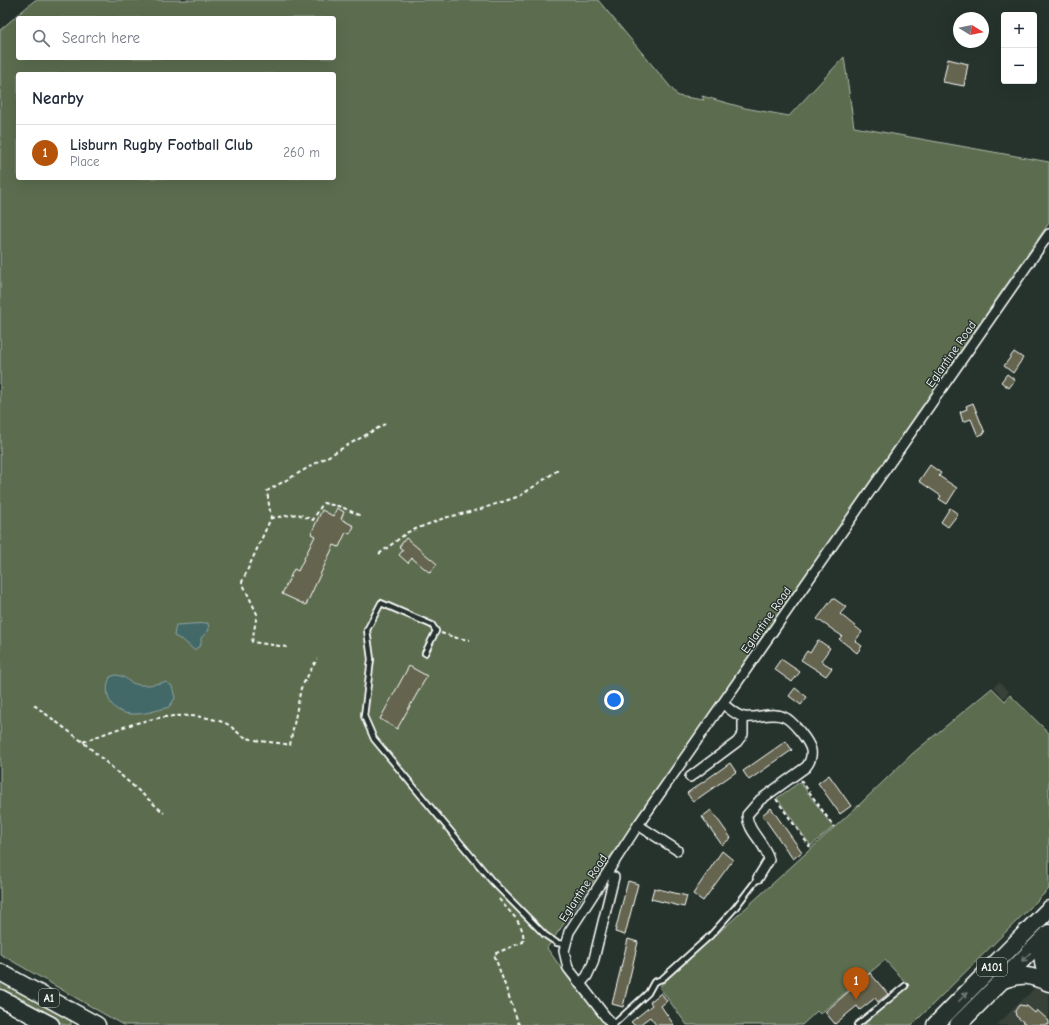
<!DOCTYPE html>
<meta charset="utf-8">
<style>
body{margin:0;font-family:"Comic Neue",sans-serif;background:#f2f2f3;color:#1f2937}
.controls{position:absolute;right:12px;top:12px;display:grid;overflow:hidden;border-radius:4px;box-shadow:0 4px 16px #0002}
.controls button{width:36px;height:36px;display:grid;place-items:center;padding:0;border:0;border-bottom:1px solid #e0e1e3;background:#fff;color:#1f2937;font:20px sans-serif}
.compass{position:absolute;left:953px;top:12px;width:36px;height:36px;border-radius:50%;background:#fff;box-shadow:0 4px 16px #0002;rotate:100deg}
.you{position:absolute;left:614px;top:700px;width:14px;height:14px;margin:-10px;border:3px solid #fff;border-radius:50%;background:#1a73e8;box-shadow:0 0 0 6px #1a73e833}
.badge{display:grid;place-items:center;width:26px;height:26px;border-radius:50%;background:#b45309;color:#fff;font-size:13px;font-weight:700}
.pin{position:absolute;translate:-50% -33px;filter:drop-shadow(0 1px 2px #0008)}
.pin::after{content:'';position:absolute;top:21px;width:14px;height:12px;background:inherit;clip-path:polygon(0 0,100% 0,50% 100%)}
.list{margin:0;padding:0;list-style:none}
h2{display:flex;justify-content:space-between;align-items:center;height:52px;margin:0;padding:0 16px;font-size:17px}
h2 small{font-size:13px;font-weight:400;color:#747a83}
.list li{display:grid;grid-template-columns:26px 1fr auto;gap:12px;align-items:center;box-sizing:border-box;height:56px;padding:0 16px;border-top:1px solid #e0e1e3}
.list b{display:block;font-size:15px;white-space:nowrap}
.list p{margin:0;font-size:13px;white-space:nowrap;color:#747a83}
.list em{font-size:13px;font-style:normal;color:#747a83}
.icon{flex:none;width:22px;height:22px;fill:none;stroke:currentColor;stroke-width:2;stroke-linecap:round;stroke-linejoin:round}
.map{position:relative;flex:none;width:1049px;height:1025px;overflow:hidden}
.search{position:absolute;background:#fff;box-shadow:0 4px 16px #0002;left:16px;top:16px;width:320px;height:44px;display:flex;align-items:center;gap:10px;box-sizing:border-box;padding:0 14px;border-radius:4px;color:#747a83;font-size:15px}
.panel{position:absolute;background:#fff;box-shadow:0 4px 16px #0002;left:16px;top:72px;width:320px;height:108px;border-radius:4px}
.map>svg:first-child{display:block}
</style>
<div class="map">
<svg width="1049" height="1025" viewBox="0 0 1049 1025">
<rect width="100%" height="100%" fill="#26332d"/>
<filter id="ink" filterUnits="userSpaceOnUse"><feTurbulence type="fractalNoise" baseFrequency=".025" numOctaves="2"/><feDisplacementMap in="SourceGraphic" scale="8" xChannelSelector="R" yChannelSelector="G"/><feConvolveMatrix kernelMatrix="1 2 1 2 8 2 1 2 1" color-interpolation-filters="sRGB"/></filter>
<g filter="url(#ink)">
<g fill="#394238">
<polygon points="999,682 1009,692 1004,698 994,687"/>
<polygon points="1049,974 1049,1025 997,1025"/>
</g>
<g fill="#5c6d50" stroke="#aeb6a8" fill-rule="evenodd">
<path d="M 35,0 L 598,0 L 678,96 L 704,100 L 702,96 L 745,108 L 789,116 L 844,57 L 854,127 L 1049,162 L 1049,223 L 547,948 L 574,986 L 606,1025 L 123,1025 L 0,954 L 0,30 ZM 18,18 L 334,18 L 334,58 L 18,58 ZM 18,74 L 334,74 L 334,178 L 18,178 Z"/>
<polygon points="992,688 1005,701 1010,695 1049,733 1049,889 912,1025 864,1025 908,985 885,960 820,1014 817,1011 802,1025 687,1025 659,987 860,804 912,754"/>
<polygon points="800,782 833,827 811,846 777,798"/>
<polygon points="1049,919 1049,925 950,1025 945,1025"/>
<polygon points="0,980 71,1018 71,1025 65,1025 0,990"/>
</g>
<g fill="#436868" stroke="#8ea4a4">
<polygon points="208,623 209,630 201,638 201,645 194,650 184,641 174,636 176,625"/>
<path d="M 116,675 C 123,676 125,678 130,682 C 142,688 154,684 166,682 L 172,686 L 175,698 L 169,707 C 158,710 146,714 135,714 C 112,715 102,696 110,677 Z"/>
</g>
<g fill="#656550" stroke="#fff">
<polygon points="948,59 968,64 964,86 943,82"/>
<polygon points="1014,352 1023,358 1013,373 1004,366"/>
<polygon points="1007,374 1015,380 1009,388 1001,382"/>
<polygon points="973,403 985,433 978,436 971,419 963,422 960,412 967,409 966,406"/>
<polygon points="930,465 941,473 939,476 957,488 947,504 939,499 941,496 919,481"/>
<polygon points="337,508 344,512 341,519 354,526 350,534 346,532 339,547 334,545 306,605 282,594 294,569 298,571 315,536 311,534 322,510 333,516"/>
<polygon points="950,508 958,514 948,527 941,522"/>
<polygon points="406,538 437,564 430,573 412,558 408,563 399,555 403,550 399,547"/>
<polygon points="833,598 846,607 840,614 862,632 855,641 862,646 857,653 839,639 842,636 817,619"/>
<polygon points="818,640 830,648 821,661 832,668 826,676 801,660 807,651 810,653"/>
<polygon points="781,659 800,672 792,682 774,669"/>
<polygon points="409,666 427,676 397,729 380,719"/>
<polygon points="795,688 807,697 801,705 789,696"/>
<polygon points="786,741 792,750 749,780 743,771"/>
<polygon points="730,763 736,772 693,802 687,793"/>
<polygon points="829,775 851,806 840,814 818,783"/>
<polygon points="771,808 802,852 793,859 762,815"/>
<polygon points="711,810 731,838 722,845 702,817"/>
<polygon points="722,851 733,860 703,901 693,894"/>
<polygon points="628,881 638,884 625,935 615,932"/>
<polygon points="654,888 687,896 684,907 651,899"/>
<polygon points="628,939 638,942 623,1007 612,1004"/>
<polygon points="870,973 888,994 878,1002 875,998 860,1010 857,1006 835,1024 825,1012"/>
<polygon points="661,993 667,1001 661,1006 674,1025 656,1025 650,1017 639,1025 634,1025 631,1022 652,1005 650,1002"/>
<polygon points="1019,1005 1027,1006 1035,1013 1037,1010 1049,1021 1049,1025 1027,1025 1016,1016 1015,1011"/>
</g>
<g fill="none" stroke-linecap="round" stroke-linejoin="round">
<g stroke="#fff" stroke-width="8">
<g id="lane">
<polyline points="425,653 436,631 432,625 381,603 367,630 371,659 364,716 374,739 492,881 545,935 557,943 564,944"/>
<polyline points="613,1025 648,993 654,982 662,979 711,935 735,908 758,878"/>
<polyline points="857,1025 905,986"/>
</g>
</g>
<g stroke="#fff" stroke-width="12">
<g id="street">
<path d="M 723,704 C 729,708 736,716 744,717 C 757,719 772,711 784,717 C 792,720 809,741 811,750 C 812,756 810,762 806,767 L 760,800 L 747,815 C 748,833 766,843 769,860 L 758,878"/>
<polyline points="690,777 737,742 743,734 743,717"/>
<polyline points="638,825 677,850"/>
<polyline points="580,984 587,976 593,963 614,877"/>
<polyline points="612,1025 568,968 564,951 569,932 638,825 1049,234"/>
</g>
</g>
<g stroke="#fff" stroke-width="19">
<g id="highway">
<path d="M 1049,938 C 1040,953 1041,964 1049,980"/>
<polyline points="0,972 97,1025"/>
<path d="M 1003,980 C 1023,973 1030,975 1049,983"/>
<polyline points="0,998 51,1025"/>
<polyline points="935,1025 1049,909"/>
<polyline points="958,1025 1049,933"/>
</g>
</g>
<g stroke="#fff" stroke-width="2" stroke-dasharray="4 3" stroke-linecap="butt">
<polyline points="271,518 298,514 313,520 323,503 342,507 361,516"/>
<polyline points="379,554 408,532 444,518 478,510 520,496 558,470"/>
<polyline points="441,633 457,638 470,640"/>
<polyline points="287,647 252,642 257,614 242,582 271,518 267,491 385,424"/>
<polyline points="34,705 83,742 164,813"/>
<path d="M 83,742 C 129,724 177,705 225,723 C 233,726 237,734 245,737 C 256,742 277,742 290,745 L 301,688 L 317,659"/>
<polyline points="801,780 834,827"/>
<polyline points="776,799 810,847"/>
<path d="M 499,899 C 509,912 526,924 523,942 L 494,954 L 519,1025"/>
</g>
<use href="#lane" stroke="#26332d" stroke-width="4.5"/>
<use href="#street" stroke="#26332d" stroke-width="9"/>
<use href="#highway" stroke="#26332d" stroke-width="16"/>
</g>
<defs><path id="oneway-shaft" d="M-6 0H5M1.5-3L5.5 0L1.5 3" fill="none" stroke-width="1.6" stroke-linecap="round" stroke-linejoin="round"/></defs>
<g stroke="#727a76">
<use href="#oneway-shaft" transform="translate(1026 957) rotate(135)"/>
<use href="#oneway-shaft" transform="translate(963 997) rotate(-45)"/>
</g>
</g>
<g text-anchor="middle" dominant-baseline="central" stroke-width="3" stroke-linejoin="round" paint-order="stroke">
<g fill="#26332d" stroke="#bec2c0" stroke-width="1">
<rect x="977" y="958" width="30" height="18" rx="3"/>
<rect x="39" y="989" width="20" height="18" rx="3"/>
</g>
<g font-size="11" font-weight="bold" fill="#fff">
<text x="992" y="967">A101</text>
<text x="49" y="998">A1</text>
</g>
<g font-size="12" fill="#fff" stroke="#26332d">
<text transform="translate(951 354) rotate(-55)">Eglantine Road</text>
<text transform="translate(766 620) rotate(-55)">Eglantine Road</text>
<text transform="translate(583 888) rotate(-57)">Eglantine Road</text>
</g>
</g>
</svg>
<div class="controls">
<button>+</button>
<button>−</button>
</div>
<svg class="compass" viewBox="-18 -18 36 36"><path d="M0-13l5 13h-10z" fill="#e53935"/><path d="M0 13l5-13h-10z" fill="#747a83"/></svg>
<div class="you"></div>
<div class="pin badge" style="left:856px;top:1000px">1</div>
<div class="search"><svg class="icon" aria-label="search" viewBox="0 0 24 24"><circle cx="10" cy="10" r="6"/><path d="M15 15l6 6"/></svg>Search here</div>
<section class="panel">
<h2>Nearby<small></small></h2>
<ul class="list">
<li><span class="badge">1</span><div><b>Lisburn Rugby Football Club</b><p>Place</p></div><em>260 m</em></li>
</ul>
</section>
</div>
